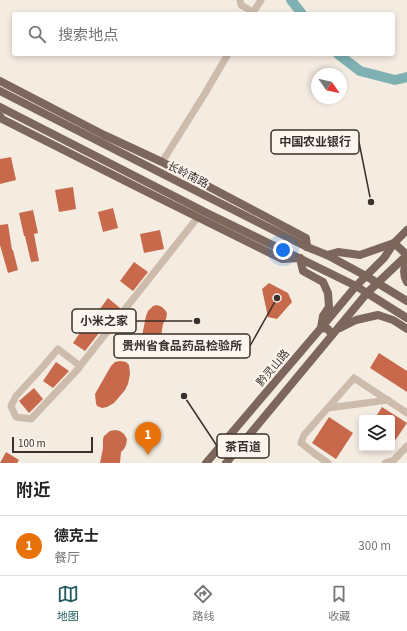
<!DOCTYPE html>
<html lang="zh">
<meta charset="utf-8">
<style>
body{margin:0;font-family:"Source Sans 3","Noto Sans SC",sans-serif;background:#f6f6f6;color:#222}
.controls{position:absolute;right:12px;bottom:12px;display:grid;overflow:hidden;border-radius:4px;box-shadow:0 2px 6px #0003}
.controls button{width:36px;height:36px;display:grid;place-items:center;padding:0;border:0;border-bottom:1px solid #e0e0e0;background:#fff;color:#222;font:20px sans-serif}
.compass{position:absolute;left:311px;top:68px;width:36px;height:36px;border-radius:50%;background:#fff;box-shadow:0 2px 6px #0003;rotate:124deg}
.scale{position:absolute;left:12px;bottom:10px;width:81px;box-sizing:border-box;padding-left:4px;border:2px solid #3b302b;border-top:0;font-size:11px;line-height:14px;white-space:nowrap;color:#3b302b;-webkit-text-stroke:3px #fbf5ee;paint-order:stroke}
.you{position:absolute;left:283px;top:250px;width:14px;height:14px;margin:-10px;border:3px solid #fff;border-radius:50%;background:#1a73e8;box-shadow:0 0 0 6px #1a73e833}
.badge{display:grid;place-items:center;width:26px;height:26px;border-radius:50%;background:#1f5a5e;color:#fff;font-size:13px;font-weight:700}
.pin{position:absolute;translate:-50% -33px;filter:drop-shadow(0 1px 2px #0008)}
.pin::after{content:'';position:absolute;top:21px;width:14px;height:12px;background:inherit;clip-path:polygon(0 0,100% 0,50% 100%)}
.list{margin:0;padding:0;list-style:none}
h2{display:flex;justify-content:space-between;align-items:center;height:52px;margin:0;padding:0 16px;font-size:17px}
h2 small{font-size:13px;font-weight:400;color:#767676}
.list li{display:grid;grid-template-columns:26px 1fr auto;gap:12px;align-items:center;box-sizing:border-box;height:60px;padding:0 16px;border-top:1px solid #e0e0e0}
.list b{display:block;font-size:15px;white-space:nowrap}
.list p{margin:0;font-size:13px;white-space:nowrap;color:#767676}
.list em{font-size:13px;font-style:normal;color:#767676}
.icon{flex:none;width:22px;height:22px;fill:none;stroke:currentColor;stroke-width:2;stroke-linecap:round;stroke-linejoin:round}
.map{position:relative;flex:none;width:407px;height:463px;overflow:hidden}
.search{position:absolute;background:#fff;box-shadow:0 2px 6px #0003;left:12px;right:12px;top:12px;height:44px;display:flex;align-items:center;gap:10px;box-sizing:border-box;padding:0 14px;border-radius:4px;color:#767676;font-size:15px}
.sheet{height:112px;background:#fff}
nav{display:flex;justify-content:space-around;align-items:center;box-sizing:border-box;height:56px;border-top:1px solid #e0e0e0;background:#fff;font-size:11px;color:#767676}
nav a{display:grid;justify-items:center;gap:2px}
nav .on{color:#1f5a5e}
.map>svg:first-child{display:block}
</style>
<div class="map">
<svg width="407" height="463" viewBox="0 0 407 463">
<rect width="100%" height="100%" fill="#f4ebe1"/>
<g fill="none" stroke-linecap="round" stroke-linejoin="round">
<g stroke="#7fb0b2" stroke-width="10">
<polyline points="291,0 302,14"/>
<polyline points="338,54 360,71 395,80 407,77"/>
</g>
</g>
<g fill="#c8694b">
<polygon points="11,157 16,180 0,184 0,159"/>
<polygon points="73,187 76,209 59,212 55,190"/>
<polygon points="113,208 118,228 103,232 98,212"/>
<polygon points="33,210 38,233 34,234 39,261 31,262 25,236 24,236 19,213"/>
<polygon points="8,224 12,250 13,250 18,270 8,273 0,245 0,225"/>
<polygon points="160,230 164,249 144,253 140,234"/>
<polygon points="134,262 148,272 133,291 120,281"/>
<polygon points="269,283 288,293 292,302 277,319 268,317 262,289"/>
<polygon points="108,298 120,308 105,326 94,317"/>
<polygon points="157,305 162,307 166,311 167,314 166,319 163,324 160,342 154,346 150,346 142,341 142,336 146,316 148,311 153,306"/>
<polygon points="86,324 99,333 85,351 73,343"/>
<polygon points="379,353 407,371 407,392 370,368"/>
<polygon points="120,361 126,362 129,365 130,374 128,384 125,390 114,403 107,407 102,408 97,406 96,403 95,394 111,366 115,362"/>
<polygon points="56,362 69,371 53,388 43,381"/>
<polygon points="34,388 43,399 29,413 19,401"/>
<polygon points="382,407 407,423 392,445 392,418 375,418"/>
<polygon points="329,417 353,433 336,459 312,443"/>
<polygon points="115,430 120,431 124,434 127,439 126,445 124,449 121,452 120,463 100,463 103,448 103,439 104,436 110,431"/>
<polygon points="6,452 19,460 17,463 0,463"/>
</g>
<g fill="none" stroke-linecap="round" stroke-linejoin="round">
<g stroke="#cdbbac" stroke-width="7">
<polyline points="240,0 241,5 253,12"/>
<polyline points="252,14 261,0"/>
<polyline points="162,162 204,95 228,54"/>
<polyline points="80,366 58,349 40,370 16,396 11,406 16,417 31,419 79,368 80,366 198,217"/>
<polyline points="328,408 388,400"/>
<polyline points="328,463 315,454 301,443 304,435 354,378 407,413"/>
<polyline points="385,463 394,460 407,446"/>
</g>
<g stroke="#7d675c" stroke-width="8">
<polyline points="0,81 104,135 162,162 306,238 307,247"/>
<polyline points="0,91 212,199 307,247 327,255 366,276 384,258 394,243 407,230"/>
<polyline points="0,107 207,213 356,286 321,328 206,463"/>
<polyline points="0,116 2,119 145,191 282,259 300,258"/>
<polyline points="394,243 407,255"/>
<polyline points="327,255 338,252 360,255 394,243"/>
<polyline points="407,255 367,293 356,286 366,276 407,301"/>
<polyline points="300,258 303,271 323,282 328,293 329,307 323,316 321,328 328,329 332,335"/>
<path d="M 407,260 C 403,268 403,275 407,282"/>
<polyline points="340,328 356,320 378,315 393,320 407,329"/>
<polyline points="226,463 367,293 407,318"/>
</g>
</g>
<g text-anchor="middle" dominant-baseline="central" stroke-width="4" stroke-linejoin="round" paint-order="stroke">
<g font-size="11" fill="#3b302b" stroke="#fbf5ee">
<text transform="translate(188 175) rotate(27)">长岭南路</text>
<text transform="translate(273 368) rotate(-50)">黔灵山路</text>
</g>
</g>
<path fill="none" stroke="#3b302b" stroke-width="1.5" d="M371 202L359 142M197 321L136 321M277 298L250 346M184 396L217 446"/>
<g fill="#3b302b" stroke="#fbf5ee" stroke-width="1.5">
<circle cx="371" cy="202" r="4"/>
<circle cx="197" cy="321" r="4"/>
<circle cx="277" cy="298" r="4"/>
<circle cx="184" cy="396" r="4"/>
</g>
<g fill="#fbf5ee" stroke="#3b302b" stroke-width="1.5">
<rect x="271" y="130" width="88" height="24" rx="4"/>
<rect x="72" y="309" width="64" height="24" rx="4"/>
<rect x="114" y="334" width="136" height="24" rx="4"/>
<rect x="217" y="434" width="52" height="24" rx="4"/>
</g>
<g font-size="12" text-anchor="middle" font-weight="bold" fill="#3b302b">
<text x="315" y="146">中国农业银行</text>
<text x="104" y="325">小米之家</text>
<text x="182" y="350">贵州省食品药品检验所</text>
<text x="243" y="451">茶百道</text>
</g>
</svg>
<div class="controls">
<button><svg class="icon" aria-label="layers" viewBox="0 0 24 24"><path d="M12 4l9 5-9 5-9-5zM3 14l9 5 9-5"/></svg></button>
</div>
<svg class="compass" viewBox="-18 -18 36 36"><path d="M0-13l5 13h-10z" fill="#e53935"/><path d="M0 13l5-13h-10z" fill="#767676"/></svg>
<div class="scale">100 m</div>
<div class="you"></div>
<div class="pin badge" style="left:148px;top:455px;background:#e8710a">1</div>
<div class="search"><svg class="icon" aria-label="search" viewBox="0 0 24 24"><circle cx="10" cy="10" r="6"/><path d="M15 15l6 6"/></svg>搜索地点</div>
</div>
<section class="sheet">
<h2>附近<small></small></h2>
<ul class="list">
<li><span class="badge" style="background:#e8710a">1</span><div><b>德克士</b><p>餐厅</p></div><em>300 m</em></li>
</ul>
</section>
<nav>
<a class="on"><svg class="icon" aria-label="map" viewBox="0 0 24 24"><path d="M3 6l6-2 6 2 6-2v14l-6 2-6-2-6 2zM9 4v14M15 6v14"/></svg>地图</a>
<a><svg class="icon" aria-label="directions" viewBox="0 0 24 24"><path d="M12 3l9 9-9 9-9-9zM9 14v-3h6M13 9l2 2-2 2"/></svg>路线</a>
<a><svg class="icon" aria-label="saved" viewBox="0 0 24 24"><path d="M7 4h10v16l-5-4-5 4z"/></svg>收藏</a>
</nav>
